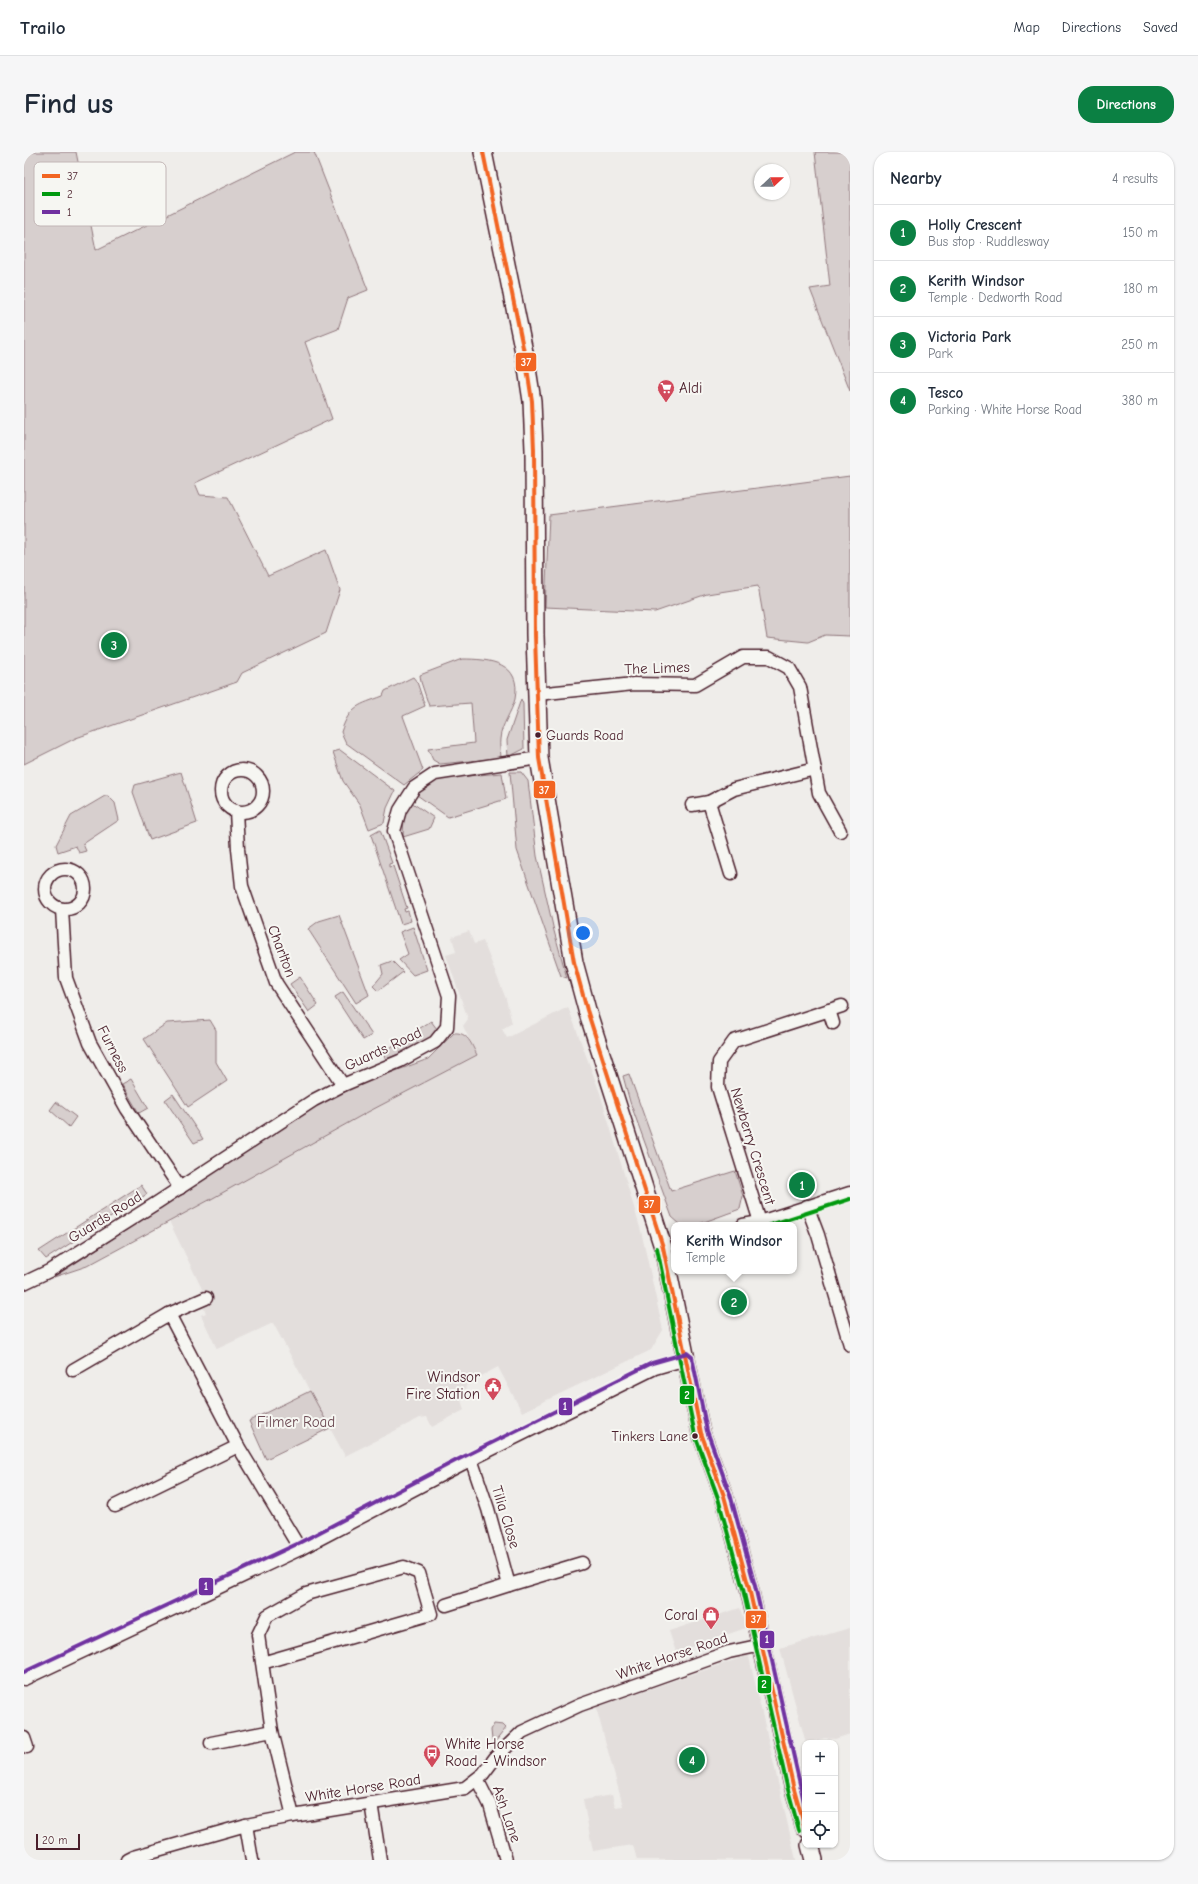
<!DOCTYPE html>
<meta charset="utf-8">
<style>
body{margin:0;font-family:"Comic Neue",sans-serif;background:#f6f6f7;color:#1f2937}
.controls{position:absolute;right:12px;bottom:12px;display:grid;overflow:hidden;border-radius:8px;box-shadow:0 1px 3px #0004}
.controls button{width:36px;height:36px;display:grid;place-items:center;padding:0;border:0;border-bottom:1px solid #e0e1e3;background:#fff;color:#1f2937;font:20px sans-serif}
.compass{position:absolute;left:730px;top:12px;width:36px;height:36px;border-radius:50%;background:#fff;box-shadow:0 1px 3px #0004;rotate:68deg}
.scale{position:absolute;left:12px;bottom:10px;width:44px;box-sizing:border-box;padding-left:4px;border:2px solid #4a1f2b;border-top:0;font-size:11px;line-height:14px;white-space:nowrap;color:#4a1f2b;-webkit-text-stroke:3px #f6f6f2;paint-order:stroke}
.you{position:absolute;left:559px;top:781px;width:14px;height:14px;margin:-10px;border:3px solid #fff;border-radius:50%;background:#1a73e8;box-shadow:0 0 0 6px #1a73e833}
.badge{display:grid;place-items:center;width:26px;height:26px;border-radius:50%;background:#0b8043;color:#fff;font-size:13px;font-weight:700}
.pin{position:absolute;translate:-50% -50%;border:2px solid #fff;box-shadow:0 1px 4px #0006}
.popup{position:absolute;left:647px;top:1070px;width:126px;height:52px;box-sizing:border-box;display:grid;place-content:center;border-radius:8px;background:#fff;filter:drop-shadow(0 1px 3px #0005);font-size:13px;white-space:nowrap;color:#747a83}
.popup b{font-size:15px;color:#1f2937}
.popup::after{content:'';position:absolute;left:50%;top:100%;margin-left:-8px;border:8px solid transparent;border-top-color:#fff}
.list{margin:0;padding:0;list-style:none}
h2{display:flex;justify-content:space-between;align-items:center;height:52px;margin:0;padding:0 16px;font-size:17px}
h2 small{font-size:13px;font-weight:400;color:#747a83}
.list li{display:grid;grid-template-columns:26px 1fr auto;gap:12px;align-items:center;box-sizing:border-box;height:56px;padding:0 16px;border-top:1px solid #e0e1e3}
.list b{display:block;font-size:15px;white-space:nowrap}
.list p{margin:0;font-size:13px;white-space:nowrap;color:#747a83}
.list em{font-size:13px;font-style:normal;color:#747a83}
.icon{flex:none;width:22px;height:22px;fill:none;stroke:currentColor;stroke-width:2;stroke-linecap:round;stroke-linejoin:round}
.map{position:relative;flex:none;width:826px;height:1708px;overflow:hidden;border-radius:16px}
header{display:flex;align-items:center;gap:24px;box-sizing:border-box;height:56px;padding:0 20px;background:#fff;border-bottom:1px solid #e0e1e3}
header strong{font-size:19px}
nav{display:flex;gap:22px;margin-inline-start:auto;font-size:14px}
.intro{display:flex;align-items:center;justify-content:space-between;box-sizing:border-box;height:96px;padding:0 24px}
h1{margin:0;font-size:28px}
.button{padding:10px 18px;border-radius:16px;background:#0b8043;color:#fff;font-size:14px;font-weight:700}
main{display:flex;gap:24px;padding:0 24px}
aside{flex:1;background:#fff;border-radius:16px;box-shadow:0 1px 3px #0004}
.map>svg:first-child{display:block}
</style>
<header>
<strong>Trailo</strong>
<nav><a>Map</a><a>Directions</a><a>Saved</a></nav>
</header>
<div class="intro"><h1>Find us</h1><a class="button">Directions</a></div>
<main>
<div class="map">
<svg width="826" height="1708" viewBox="0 0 826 1708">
<rect width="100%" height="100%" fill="#efedea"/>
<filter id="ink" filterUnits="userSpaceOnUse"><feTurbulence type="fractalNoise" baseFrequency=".025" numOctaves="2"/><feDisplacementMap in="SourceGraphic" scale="8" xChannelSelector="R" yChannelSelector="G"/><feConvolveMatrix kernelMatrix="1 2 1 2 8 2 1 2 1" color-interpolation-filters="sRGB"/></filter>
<g filter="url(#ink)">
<g fill="#e3dedc">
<polygon points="445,779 450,792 459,789 482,847 488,871 478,877 483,886 544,855 576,941 617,1079 639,1178 627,1198 498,1260 474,1215 443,1232 437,1248 440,1258 408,1275 403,1265 396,1266 321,1304 249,1171 193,1197 177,1163 182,1161 173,1142 179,1139 145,1069 342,961 453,903 439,874 444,867 422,803 432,800 428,785"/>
<polygon points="716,1456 722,1476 652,1500 645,1479"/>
<polygon points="826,1476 826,1582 811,1587 801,1586 782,1591 756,1496"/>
<polygon points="722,1504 725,1505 772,1708 613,1708 609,1693 569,1699 559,1648 588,1643 591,1655 599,1654 572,1555"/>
</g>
<g fill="#d7cfce" stroke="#90777c">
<polygon points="0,0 52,0 72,98 271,0 290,0 344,138 324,146 314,177 281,190 308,267 171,331 176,343 204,345 244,424 302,398 316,438 302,481 218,521 213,530 52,586 0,612"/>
<polygon points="791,0 826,0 826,239 786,137 806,134"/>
<polygon points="826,324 826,484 801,483 784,490 743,486 734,434 683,442 631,460 521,455 525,363"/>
<path d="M 438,507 C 466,507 498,510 491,547 C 488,560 477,573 476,587 C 475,593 477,600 477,606 L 416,612 L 409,608 L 404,597 L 450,591 L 447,551 L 405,554 L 397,530 L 396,523 Z"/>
<path d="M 389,525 L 393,530 L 401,554 L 379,564 L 399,618 L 380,633 L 322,591 L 317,580 C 326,553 335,553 359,544 L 361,539 Z"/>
<polygon points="497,547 499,552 500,597 484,605 483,588"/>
<polygon points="316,598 371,639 363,656 360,671 345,677 336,653 319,629 309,600"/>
<polygon points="157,620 173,671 126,688 109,640 111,633"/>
<polygon points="486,620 497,620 504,629 513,704 530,779 543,826 537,824 493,698"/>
<polygon points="478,621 482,647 424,665 393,643 404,632 419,626"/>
<polygon points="81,644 84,644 91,651 95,668 59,692 62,699 55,701 52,694 34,700 32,693 47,664"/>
<polygon points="387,650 410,666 405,677 379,685 380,664"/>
<polygon points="356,678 368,711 365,712 365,715 369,714 383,756 380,757 381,760 384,759 387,769 377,772 347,683"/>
<polygon points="315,763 345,843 332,851 284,777 295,769"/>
<polygon points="389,775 403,818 389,823 375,808 384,802 376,780"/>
<polygon points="368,809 379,820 354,839 349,834 359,822 357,813"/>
<polygon points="276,825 294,853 285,860 266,832"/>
<polygon points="319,840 348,883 339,888 311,845"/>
<polygon points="186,868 192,878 192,910 203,929 164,955 120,887 143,871"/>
<polygon points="407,869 413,877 401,892 362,907 358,901"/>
<path d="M 430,881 C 444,880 447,892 453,903 L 342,961 L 189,1046 L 63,1114 L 30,1125 L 312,941 L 404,907 Z"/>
<polygon points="605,922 647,1039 711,1019 719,1044 716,1057 672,1073 657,1073 648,1065 606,950 599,924"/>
<polygon points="107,927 124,956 115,961 98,932"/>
<polygon points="149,942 179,987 170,991 141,948"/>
<polygon points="32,950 52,965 45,975 26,958"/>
<polygon points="117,1033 123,1042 22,1107 15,1099"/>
<polygon points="286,1239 306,1276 242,1307 225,1269"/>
<polygon points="470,1572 479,1573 482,1576 471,1590 468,1588 467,1578"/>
</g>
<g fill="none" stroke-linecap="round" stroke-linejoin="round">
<g stroke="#4a1f2b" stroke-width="15">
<g id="street">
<polyline points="513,542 610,532 671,533 719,505 745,505 765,516 776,535 795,641 816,679"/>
<circle cx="218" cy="639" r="21"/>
<polyline points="685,650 707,722"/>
<polyline points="668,653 685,650 710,637 791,617"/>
<polyline points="212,659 214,697 218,734 252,831 319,933"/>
<circle cx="41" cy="737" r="20"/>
<polyline points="38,757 42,826 66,891 103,957 156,1036"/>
<polyline points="805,858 809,871"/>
<polyline points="783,1054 794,1083 826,1193"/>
<polyline points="736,1070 694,935 695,910 710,889 818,854"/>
<polyline points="719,1073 736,1070 826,1041"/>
<polyline points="0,1131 25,1119 134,1050 290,948 319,933 376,909 411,890 423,875 425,844 370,679 376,658 390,636 411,622 515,606"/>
<polyline points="145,1162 214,1294 276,1397"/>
<polyline points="49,1218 145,1162 182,1146"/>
<polyline points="91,1354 214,1294"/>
<polyline points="485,1433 558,1411"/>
<polyline points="422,1453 485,1433 464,1357 447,1307"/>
<polyline points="238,1511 407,1462 395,1421 380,1415 282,1442 243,1464 234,1483 248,1579 269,1664"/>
<polyline points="0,1527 276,1397 436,1313 631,1216 662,1207"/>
<polyline points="0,1586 3,1595"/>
<polyline points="187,1591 248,1579"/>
<polyline points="453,1627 466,1653 482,1708"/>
<polyline points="347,1651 356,1708"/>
<polyline points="222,1673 228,1708"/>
<polyline points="103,1708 109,1705 222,1673 269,1664 441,1636 459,1622 471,1606 498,1580 556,1553 705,1500 738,1493"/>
</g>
</g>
<g stroke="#4a1f2b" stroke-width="20">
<g id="secondary">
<polyline points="459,0 502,210 508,249 510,298 511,483 515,606 550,810 563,858 639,1095 677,1281 700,1344 725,1436 769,1633 781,1676"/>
<polyline points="786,1693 790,1708"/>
</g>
</g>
<use href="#street" stroke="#f6f6f2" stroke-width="12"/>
<use href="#secondary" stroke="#f6f6f2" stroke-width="17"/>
<g stroke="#f6f6f2" stroke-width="7">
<polyline id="bus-1" points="459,0 502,210 508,249 510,298 511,483 515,606 550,810 563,858 639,1095 677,1281 700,1344 725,1436 769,1633 781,1676"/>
</g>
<g stroke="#f6f6f2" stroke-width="7">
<g id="bus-2">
<polyline points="746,1073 826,1047"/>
<polyline points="633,1096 671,1283 694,1346 719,1437 763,1634 775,1678"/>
</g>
</g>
<g stroke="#f6f6f2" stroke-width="7">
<polyline id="bus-3" points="0,1520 273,1392 433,1308 628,1211 663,1201 668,1205 683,1279 706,1342 731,1434 781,1654"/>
</g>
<use href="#bus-1" stroke="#f26522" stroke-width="4"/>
<use href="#bus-2" stroke="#00990f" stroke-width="4"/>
<use href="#bus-3" stroke="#7030a0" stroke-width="4"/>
</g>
</g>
<defs>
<g id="supermarket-pin" transform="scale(0.9)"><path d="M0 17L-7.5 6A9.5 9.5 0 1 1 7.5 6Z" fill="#d1495b" stroke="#f6f6f2"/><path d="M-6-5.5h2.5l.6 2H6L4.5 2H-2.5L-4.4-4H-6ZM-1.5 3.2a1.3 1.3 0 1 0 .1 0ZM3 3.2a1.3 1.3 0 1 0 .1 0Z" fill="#fff"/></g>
<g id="civic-pin" transform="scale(0.9)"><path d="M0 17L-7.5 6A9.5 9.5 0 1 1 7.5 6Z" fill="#d1495b" stroke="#f6f6f2"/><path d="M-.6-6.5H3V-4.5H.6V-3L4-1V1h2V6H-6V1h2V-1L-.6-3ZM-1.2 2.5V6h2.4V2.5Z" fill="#fff"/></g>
<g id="shop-pin" transform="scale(0.9)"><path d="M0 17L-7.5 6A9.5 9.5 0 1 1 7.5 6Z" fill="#d1495b" stroke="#f6f6f2"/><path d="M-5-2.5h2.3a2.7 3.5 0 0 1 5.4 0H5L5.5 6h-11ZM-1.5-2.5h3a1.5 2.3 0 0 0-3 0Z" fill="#fff"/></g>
<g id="bus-pin" transform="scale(0.9)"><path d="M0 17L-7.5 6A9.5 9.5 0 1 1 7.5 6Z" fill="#d1495b" stroke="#f6f6f2"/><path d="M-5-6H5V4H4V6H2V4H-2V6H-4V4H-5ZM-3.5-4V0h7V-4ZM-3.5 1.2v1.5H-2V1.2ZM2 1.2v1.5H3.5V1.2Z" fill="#fff"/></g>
</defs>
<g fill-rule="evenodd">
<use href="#supermarket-pin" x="642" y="236"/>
<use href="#civic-pin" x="469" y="1234"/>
<use href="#shop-pin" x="687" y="1463"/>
<use href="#bus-pin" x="408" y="1601"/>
</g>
<g fill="#4a1f2b" stroke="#f6f6f2" stroke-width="1.5">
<circle cx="514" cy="583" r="3.5"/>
<circle cx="671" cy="1284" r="3.5"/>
</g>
<g text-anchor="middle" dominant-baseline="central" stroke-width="4" stroke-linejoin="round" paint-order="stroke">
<g font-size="14" fill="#4a1f2b" stroke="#f6f6f2" text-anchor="start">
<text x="522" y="583">Guards Road</text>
<text x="664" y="1284" text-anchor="end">Tinkers Lane</text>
</g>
<g font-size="15" fill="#4a1f2b" stroke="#f6f6f2" text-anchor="start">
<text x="655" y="236">Aldi</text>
<text x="456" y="1225" text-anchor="end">Windsor<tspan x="456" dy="17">Fire Station</tspan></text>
<text x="674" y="1463" text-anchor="end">Coral</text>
<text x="421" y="1592">White Horse<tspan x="421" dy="17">Road - Windsor</tspan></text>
</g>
<g font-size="15" fill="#4a1f2b" stroke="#f6f6f2">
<text transform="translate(633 516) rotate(-2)">The Limes</text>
<text transform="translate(258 799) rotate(69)">Charlton</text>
<text transform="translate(89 897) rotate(63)">Furness</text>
<text transform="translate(359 897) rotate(-25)">Guards Road</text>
<text transform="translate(729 994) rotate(73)">Newberry Crescent</text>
<text transform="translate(81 1065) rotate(-32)">Guards Road</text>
<text transform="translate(482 1365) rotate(73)">Tilia Close</text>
<text transform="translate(648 1504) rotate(-19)">White Horse Road</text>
<text transform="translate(339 1636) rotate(-9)">White Horse Road</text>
<text transform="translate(483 1662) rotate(71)">Ash Lane</text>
</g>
<g font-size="15" fill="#6d4b54" stroke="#f6f6f2">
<text x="272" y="1270">Filmer Road</text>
</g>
</g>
<rect x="10" y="10" width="132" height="64" rx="6" fill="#f6f6f2" stroke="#c2b6b6" stroke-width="1"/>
<rect x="18" y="22" width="18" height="4" fill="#f26522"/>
<rect x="18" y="40" width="18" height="4" fill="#00990f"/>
<rect x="18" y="58" width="18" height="4" fill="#7030a0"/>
<g font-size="11" fill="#4a1f2b">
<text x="43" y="28">37</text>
<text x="43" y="46">2</text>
<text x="43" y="64">1</text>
</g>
<g stroke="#f6f6f2" stroke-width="1.5">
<rect x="491" y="200" width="22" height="20" rx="4" fill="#f26522"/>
<rect x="509" y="628" width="23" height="19" rx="4" fill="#f26522"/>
<rect x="614" y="1043" width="23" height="19" rx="4" fill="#f26522"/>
<rect x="655" y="1233" width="16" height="20" rx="4" fill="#00990f"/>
<rect x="534" y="1245" width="15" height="19" rx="4" fill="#7030a0"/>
<rect x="174" y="1425" width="16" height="19" rx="4" fill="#7030a0"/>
<rect x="721" y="1458" width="22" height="19" rx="4" fill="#f26522"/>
<rect x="735" y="1478" width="16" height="19" rx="4" fill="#7030a0"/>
<rect x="733" y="1523" width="15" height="19" rx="4" fill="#00990f"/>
</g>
<g font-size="11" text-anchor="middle" font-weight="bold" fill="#fff">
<text x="502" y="214">37</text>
<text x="520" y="642">37</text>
<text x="625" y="1056">37</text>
<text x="663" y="1247">2</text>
<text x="541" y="1258">1</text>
<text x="182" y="1438">1</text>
<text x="732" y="1471">37</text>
<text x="743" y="1491">1</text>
<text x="740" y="1536">2</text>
</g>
</svg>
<div class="controls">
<button>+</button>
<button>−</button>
<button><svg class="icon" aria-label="locate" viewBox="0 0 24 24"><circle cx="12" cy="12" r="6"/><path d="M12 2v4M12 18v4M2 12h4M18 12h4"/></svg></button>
</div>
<svg class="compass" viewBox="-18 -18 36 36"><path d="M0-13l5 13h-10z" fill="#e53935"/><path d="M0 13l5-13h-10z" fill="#747a83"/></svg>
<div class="scale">20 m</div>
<div class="you"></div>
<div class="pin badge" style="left:778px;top:1033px">1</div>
<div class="pin badge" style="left:710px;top:1150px">2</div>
<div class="popup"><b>Kerith Windsor</b>Temple</div>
<div class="pin badge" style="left:90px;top:493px">3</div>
<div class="pin badge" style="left:668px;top:1608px">4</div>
</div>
<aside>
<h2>Nearby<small>4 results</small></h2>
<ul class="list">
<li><span class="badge">1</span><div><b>Holly Crescent</b><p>Bus stop · Ruddlesway</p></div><em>150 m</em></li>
<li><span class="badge">2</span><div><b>Kerith Windsor</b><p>Temple · Dedworth Road</p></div><em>180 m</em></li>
<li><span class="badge">3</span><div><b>Victoria Park</b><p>Park</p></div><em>250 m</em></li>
<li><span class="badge">4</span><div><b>Tesco</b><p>Parking · White Horse Road</p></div><em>380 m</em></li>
</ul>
</aside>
</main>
